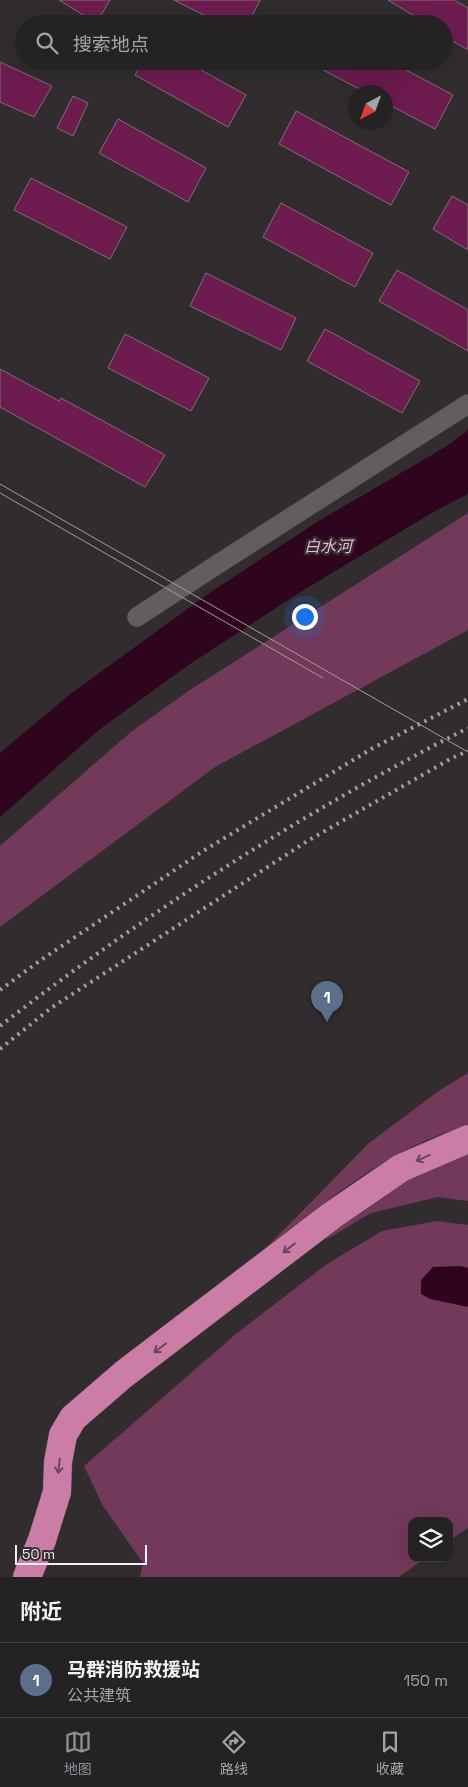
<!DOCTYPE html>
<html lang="zh">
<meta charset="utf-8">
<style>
body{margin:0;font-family:"Space Grotesk","Noto Sans SC",sans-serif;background:#312f30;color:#f1f3f6}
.controls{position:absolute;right:15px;bottom:15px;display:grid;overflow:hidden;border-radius:10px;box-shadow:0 5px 20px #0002}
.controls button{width:45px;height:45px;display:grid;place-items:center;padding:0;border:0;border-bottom:1px solid #423f41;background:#252223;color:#f1f3f6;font:25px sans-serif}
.compass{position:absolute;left:348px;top:85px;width:45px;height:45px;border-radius:50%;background:#252223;box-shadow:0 5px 20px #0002;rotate:221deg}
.scale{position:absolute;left:15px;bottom:12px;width:132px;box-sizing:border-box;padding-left:5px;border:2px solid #f2eff0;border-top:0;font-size:14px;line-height:18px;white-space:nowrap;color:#f2eff0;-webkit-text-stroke:4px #312d2f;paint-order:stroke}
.you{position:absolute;left:304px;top:616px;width:18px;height:18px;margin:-12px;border:4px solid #fff;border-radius:50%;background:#1a73e8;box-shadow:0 0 0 8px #1a73e833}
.badge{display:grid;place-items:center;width:32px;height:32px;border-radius:50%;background:#8c9099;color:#fff;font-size:16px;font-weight:700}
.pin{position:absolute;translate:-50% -41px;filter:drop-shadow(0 1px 2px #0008)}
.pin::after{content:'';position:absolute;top:26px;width:18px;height:15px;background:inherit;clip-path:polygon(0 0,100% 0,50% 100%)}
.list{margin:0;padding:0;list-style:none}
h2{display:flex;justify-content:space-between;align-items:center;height:65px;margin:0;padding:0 20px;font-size:21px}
h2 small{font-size:16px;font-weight:400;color:#a3a4a6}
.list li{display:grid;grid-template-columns:32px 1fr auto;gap:15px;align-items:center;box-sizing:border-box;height:75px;padding:0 20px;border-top:1px solid #423f41}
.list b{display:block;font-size:19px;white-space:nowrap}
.list p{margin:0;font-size:16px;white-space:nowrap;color:#a3a4a6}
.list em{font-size:16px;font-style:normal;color:#a3a4a6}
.icon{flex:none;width:28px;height:28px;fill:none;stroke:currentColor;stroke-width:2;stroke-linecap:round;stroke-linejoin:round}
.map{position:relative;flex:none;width:468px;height:1577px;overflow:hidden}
.search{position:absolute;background:#252223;box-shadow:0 5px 20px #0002;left:15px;right:15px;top:15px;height:55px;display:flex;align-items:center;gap:12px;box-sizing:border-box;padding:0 18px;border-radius:28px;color:#a3a4a6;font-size:19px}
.sheet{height:140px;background:#252223}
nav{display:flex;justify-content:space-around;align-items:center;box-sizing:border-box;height:70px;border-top:1px solid #423f41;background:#252223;font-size:14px;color:#a3a4a6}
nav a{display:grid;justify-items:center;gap:2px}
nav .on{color:#8c9099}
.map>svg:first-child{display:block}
</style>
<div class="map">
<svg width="468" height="1577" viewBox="0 0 468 1577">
<rect width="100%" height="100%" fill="#312d2f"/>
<g fill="#72395a">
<polygon points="468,513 468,630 215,767 0,927 0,846 132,731 190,690"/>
<path d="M 468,1073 L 468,1126 C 391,1145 330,1200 268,1246 L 369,1143 L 440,1090 Z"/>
<polygon points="468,1152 468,1201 438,1197 371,1213 327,1239 325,1233 387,1189"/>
<polygon points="437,1221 468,1225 468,1528 449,1541 449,1521 412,1521 412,1558 425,1558 399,1577 140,1577 143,1563 103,1506 84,1466 237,1333 327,1264 382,1231"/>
</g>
<g fill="#2e041f">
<polygon points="468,430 468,494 435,511 302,591 187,666 100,729 0,817 0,753 69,695 208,594 317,522 447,446"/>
<polygon points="460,1266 468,1268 468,1307 430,1299 421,1294 421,1280 433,1267"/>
</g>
<g fill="#6e1b50" stroke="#787275">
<polygon points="59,0 110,0 96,23"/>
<polygon points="174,0 260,0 248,24 222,24"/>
<polygon points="388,0 454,0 468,8 468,50 444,36 444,24 428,24"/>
<polygon points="143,61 185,61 246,95 228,127 135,75"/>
<polygon points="306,61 389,61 453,95 435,129 386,103 386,92 365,92"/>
<polygon points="0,62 52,86 34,117 0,102"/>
<polygon points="73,96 88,103 73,136 57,128"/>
<polygon points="296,111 409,172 391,205 279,144"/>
<polygon points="118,119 206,168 188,202 99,153"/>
<polygon points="31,178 127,227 110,259 14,210"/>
<polygon points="452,196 468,205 468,250 433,229"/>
<polygon points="281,203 373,253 355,287 263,237"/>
<polygon points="397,270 468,310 468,351 379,301"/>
<polygon points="206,273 296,318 281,350 190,306"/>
<polygon points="325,329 420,381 402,413 307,361"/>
<polygon points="125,334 209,378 191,411 108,368"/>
<polygon points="0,369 59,401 61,398 165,455 145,487 0,407"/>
</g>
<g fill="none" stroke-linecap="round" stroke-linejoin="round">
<g stroke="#4d494b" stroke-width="20">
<polyline id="minor" points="137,617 218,564 468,404"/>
</g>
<g stroke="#4d494b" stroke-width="29">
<polyline id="motorway" points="27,1577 42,1540 57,1492 58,1462 63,1435 73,1418 124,1374 331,1216 401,1168 468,1139"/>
</g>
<use href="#minor" stroke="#625d60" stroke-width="19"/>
<use href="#motorway" stroke="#cb7da8" stroke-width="28"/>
<g stroke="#a19e9f" stroke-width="1">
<polyline points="0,484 468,752"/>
<polyline points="0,493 323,678"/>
</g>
<g stroke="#a19e9f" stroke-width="4" stroke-dasharray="2.5 5" stroke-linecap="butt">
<polyline points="0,990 38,962 203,851 373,748 468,699"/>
<path d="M 0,1026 C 146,913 303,812 468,728"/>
<polyline points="0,1049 51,1008 309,840 452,758 468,751"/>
</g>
</g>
<defs><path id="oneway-shaft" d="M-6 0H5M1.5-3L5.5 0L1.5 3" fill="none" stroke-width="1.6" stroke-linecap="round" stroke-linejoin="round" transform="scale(1.25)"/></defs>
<g stroke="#674959">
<use href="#oneway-shaft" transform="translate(423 1158) rotate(156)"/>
<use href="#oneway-shaft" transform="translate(289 1248) rotate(142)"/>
<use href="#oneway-shaft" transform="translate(160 1348) rotate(143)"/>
<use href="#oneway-shaft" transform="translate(59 1466) rotate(95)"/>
</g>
<g text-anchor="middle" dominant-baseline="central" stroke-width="5" stroke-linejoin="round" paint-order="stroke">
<g font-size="16" font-style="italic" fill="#f8b2d8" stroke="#312d2f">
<text x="328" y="546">白水河</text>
</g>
</g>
</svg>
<div class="controls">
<button><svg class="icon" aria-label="layers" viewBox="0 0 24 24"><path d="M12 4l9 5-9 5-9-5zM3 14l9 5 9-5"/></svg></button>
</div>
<svg class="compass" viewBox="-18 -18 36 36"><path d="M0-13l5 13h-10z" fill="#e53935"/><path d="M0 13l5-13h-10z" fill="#a3a4a6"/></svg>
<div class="scale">50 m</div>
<div class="you"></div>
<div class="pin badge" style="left:327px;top:1022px;background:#5c6f8a">1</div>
<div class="search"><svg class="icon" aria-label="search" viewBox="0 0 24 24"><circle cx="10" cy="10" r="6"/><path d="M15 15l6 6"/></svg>搜索地点</div>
</div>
<section class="sheet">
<h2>附近<small></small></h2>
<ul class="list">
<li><span class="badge" style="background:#5c6f8a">1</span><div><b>马群消防救援站</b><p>公共建筑</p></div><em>150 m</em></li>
</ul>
</section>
<nav>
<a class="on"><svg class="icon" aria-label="map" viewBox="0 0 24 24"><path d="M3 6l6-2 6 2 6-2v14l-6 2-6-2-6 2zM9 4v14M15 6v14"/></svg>地图</a>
<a><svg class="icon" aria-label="directions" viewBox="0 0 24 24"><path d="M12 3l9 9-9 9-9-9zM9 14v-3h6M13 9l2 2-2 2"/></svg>路线</a>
<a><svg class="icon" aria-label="saved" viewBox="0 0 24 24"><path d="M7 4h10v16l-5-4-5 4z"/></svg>收藏</a>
</nav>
